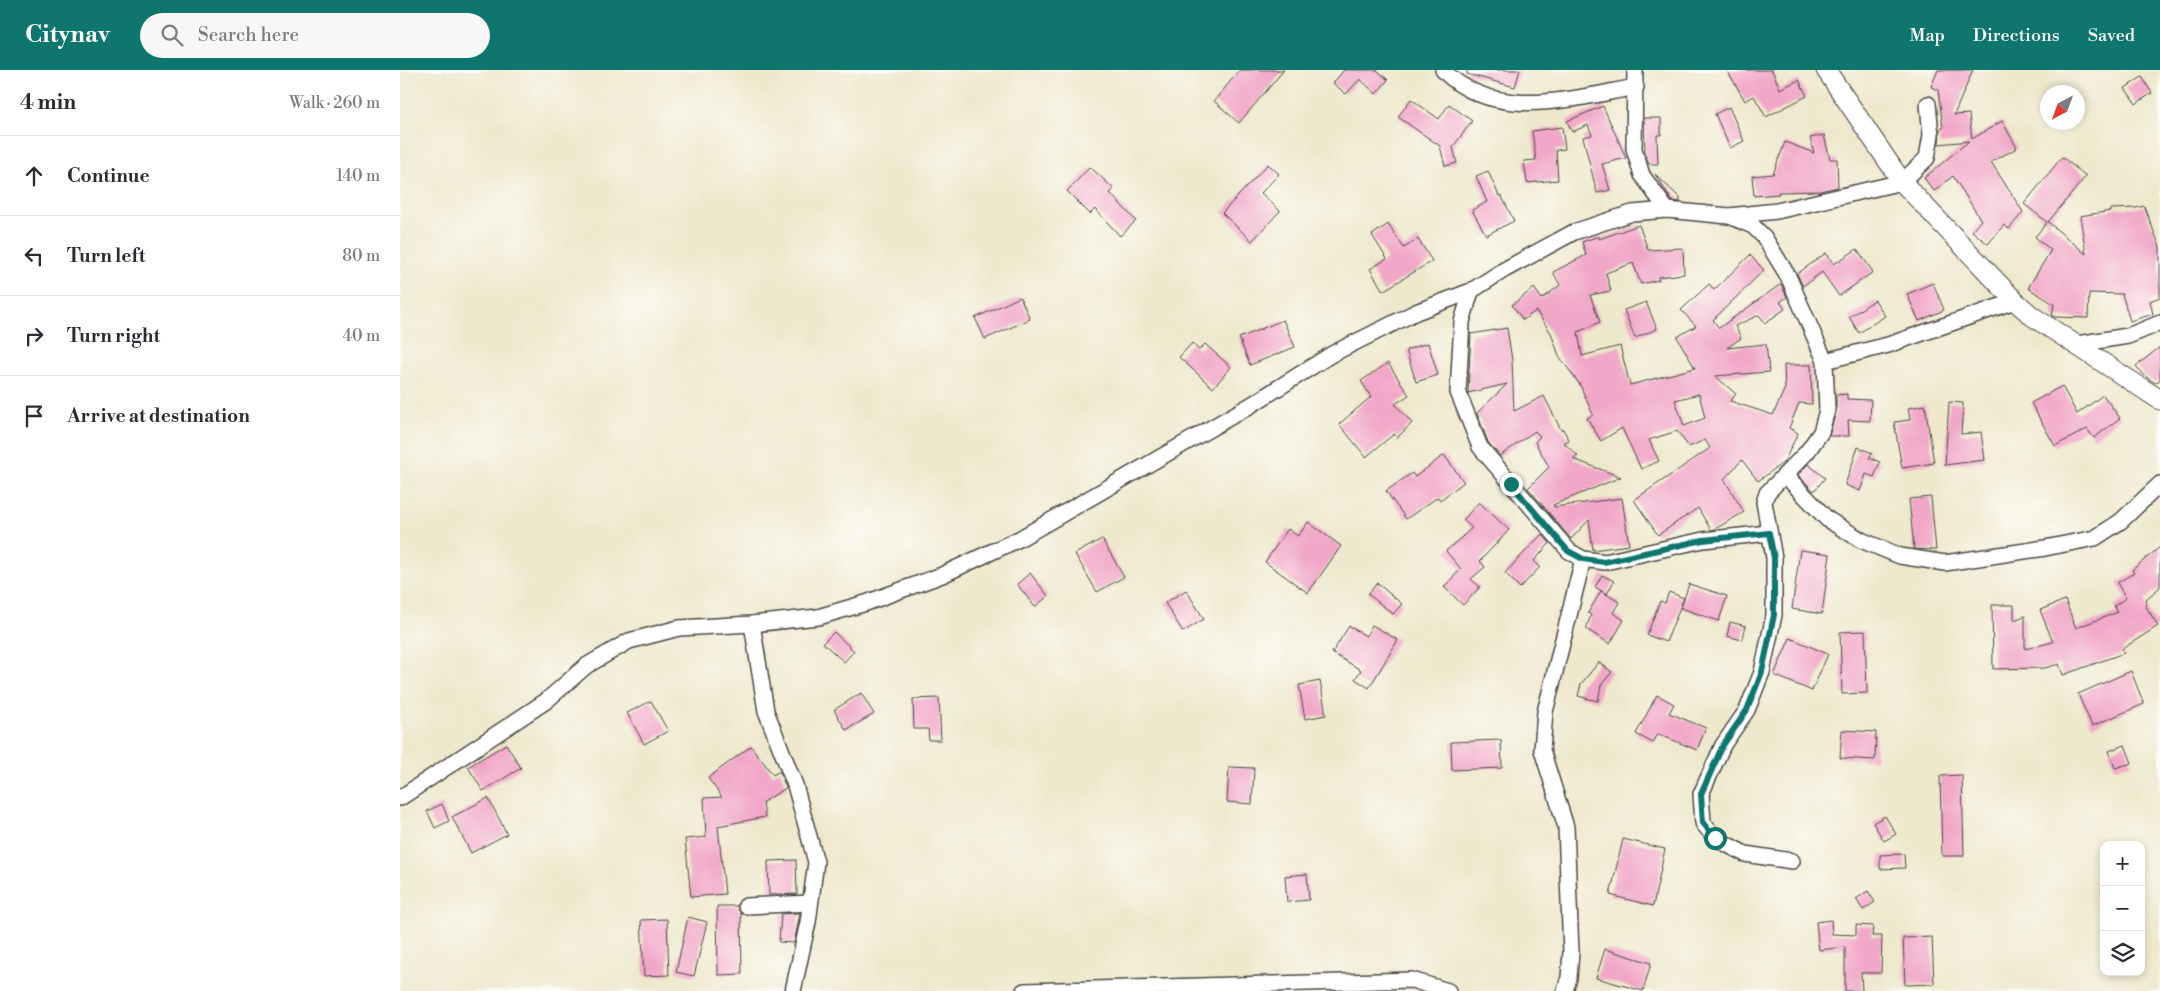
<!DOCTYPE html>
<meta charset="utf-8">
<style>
body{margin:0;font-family:"Libre Bodoni",serif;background:#f7f7f7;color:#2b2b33}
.controls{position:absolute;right:15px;bottom:15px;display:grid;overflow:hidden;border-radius:10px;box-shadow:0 2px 8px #0003}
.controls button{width:45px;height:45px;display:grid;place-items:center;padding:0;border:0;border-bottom:1px solid #e1e1e2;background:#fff;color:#2b2b33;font:25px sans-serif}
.compass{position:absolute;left:1640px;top:15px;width:45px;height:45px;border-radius:50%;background:#fff;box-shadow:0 2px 8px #0003;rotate:221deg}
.stop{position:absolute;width:15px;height:15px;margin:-11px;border:4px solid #0f766e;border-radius:50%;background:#fff}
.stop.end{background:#0f766e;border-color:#fff;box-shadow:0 1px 5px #0008}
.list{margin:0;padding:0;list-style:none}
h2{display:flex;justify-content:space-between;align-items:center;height:65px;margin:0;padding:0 20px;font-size:21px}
h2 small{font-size:16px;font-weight:400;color:#7c7c81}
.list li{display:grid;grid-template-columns:32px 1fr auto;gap:15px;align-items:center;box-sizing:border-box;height:80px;padding:0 20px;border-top:1px solid #e1e1e2}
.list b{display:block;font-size:19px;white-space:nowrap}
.list em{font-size:16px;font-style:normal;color:#7c7c81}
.icon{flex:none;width:28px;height:28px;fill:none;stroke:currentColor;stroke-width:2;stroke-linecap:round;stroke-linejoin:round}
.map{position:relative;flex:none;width:1760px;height:921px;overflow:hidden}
header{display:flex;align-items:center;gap:30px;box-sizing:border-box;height:70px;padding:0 25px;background:#0f766e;color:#fff}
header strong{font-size:24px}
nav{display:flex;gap:28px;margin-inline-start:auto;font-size:18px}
.search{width:350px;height:45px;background:#f7f7f7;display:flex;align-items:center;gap:12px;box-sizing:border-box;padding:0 18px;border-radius:28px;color:#7c7c81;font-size:19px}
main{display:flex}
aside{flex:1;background:#fff}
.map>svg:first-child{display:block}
</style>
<header>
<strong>Citynav</strong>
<div class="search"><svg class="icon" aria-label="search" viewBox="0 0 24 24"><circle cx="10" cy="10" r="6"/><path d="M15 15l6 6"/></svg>Search here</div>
<nav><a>Map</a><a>Directions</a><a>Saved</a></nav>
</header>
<main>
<aside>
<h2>4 min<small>Walk · 260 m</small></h2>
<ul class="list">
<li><svg class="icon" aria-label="ahead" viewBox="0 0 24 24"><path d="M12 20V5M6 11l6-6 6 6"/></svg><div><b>Continue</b></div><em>140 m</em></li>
<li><svg class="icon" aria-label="left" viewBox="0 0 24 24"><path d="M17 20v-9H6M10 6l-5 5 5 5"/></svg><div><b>Turn left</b></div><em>80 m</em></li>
<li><svg class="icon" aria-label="right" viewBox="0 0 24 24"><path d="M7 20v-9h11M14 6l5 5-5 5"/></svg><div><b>Turn right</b></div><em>40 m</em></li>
<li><svg class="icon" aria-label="arrive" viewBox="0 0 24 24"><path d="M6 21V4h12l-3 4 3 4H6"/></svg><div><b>Arrive at destination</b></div></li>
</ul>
</aside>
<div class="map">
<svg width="1760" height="921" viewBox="0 0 1760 921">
<rect width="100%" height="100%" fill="#fdfcf7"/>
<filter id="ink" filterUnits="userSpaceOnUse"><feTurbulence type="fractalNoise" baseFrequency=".02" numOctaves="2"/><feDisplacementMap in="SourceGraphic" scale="10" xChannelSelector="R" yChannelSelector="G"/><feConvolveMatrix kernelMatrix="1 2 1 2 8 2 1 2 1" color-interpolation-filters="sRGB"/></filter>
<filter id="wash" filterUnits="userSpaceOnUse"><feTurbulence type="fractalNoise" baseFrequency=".0096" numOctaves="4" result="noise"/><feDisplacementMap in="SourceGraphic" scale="20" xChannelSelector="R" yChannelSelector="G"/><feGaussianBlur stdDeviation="1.12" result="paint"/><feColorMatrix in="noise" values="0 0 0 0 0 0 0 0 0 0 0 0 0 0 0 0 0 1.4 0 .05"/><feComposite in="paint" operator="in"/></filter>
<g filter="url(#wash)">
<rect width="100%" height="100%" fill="#eee8cc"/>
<g id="blocks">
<g fill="#f1a7c7" fill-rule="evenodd">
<polygon points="840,0 884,0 839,53 814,31"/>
<polygon points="944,0 977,0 988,10 976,24 960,9 946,24 933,13"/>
<polygon points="1067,0 1120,0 1115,17 1067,4"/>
<polygon points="1327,0 1372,0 1380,19 1399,10 1407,26 1366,47 1354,26 1345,31"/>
<polygon points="1538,0 1573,0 1554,45 1569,44 1572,69 1602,51 1617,78 1591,92 1623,142 1609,159 1604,155 1588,174 1572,161 1581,150 1553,106 1534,121 1524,108 1569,71 1539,74 1540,59 1543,58 1538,20 1531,17"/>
<polygon points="1742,7 1752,23 1736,34 1725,18"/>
<polygon points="1011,29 1039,49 1049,34 1072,51 1053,77 1057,93 1045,96 1040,76 998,47"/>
<polygon points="1203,36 1226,88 1202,94 1210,120 1197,123 1183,67 1192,65 1188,55 1172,62 1167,51"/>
<polygon points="1329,37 1344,71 1330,78 1315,44"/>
<polygon points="1244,48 1261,48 1261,65 1257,65 1258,94 1249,94 1245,83"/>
<polygon points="1162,57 1165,79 1156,80 1158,110 1127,113 1124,91 1136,90 1132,61"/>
<polygon points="1424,65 1430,89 1437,89 1438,117 1420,121 1378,122 1379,124 1354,126 1352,106 1373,104 1385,72 1414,83 1410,68"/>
<polygon points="1662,87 1686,106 1648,152 1686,184 1680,146 1711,141 1711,139 1736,138 1744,136 1760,177 1760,227 1750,231 1753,244 1730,251 1722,224 1689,223 1688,248 1654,247 1652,246 1654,234 1628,218 1651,180 1635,167 1647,152 1624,134"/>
<polygon points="868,94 879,104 861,123 880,141 852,171 822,143"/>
<polygon points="690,97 714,119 710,123 736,151 720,166 695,139 690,144 667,121"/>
<polygon points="1088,101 1099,126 1101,125 1114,151 1086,165 1072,140 1087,132 1076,106"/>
<polygon points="1255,104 1280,128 1280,132 1272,131"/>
<polygon points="988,154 1004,178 1018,169 1032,191 983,221 970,199 987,189 972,165"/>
<path d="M 1239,155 L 1248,180 L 1283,178 L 1284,204 L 1258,207 L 1259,210 L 1241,214 L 1233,193 L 1206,203 L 1211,221 L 1190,225 L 1200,252 L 1178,262 L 1182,286 L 1220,276 L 1230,315 L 1295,298 L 1277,267 L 1296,256 L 1281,240 L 1309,214 L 1314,220 L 1350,185 L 1364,200 L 1313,250 L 1319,258 L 1381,214 L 1387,227 L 1380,232 L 1385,239 L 1365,253 L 1359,245 L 1335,256 L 1341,268 L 1327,278 L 1366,274 L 1369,302 L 1315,306 L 1336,324 L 1330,331 L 1373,345 L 1385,318 L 1384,295 L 1411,295 L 1412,334 L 1399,333 L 1389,358 L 1398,363 L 1384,392 L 1358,411 L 1342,390 L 1324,409 L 1344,442 L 1315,459 L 1311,460 L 1298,438 L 1258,465 L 1234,430 L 1310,378 L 1305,370 L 1289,377 L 1277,361 L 1249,370 L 1259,391 L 1241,399 L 1222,358 L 1201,371 L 1187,348 L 1193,345 L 1180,315 L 1159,286 L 1151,263 L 1136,241 L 1123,250 L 1112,235 L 1134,218 L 1142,229 L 1160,215 L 1153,202 L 1186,185 L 1182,172 L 1199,166 L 1199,169 ZM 1299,324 L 1305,348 L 1284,356 L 1275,330 Z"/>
<polygon points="1457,179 1473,202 1439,226 1422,202 1403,216 1397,204 1426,183 1434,194"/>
<polygon points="1533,213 1544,240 1519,251 1507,224"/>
<polygon points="620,227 630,249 585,269 575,248"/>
<polygon points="1475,230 1485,246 1459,263 1449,247"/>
<polygon points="1246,232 1257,259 1235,268 1224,240"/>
<polygon points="883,250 895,277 850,295 839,268"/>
<polygon points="1107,258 1112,290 1114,341 1144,326 1161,360 1163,359 1169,370 1164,373 1178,386 1173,389 1221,407 1153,435 1154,437 1222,428 1229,475 1193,480 1189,450 1171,469 1128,418 1149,397 1135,372 1140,366 1135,361 1100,386 1088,372 1077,343 1107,314 1068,323 1071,264"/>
<polygon points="792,273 799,280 805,274 831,297 813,318 779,287"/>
<polygon points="1028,273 1038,305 1016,312 1006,280"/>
<polygon points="1760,277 1760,310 1755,313 1745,306 1736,296"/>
<polygon points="988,293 1009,325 995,334 1012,353 997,368 994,364 966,387 939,354 971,327 961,311"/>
<polygon points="1662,316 1677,344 1703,325 1720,348 1694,368 1687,359 1655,376 1631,333"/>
<polygon points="1447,324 1447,329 1471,330 1470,351 1448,350 1449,366 1429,366 1436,342 1436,325"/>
<polygon points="1549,332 1563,333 1561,364 1581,362 1585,390 1545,395"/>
<polygon points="1525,335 1534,393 1502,398 1494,352 1510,350 1508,338"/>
<polygon points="1458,377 1472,383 1469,388 1480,392 1474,407 1466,404 1460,421 1445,415"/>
<polygon points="1044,385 1064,412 1040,430 1038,427 1006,449 986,421 1012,403 1015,407"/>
<polygon points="1408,394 1425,408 1414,421 1398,405"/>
<polygon points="1531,427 1536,480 1514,479 1509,429"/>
<polygon points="1079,432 1109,460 1080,491 1085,497 1071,509 1080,517 1063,535 1044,517 1061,499 1046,481 1072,458 1063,450"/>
<polygon points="908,452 941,476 908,523 865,492 888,459 898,466"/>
<polygon points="1142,464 1150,473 1134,491 1140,497 1120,518 1105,503"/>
<polygon points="702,469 724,507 697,522 675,484"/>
<polygon points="1760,477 1760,517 1745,530 1747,534 1745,535 1758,556 1722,579 1724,583 1663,605 1659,594 1645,598 1593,599 1592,535 1614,535 1614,550 1625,546 1625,579 1653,572 1640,540 1665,530 1676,558 1718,542 1714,536 1726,528 1717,513 1734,503 1732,500"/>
<polygon points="1400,480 1430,484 1422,544 1392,539"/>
<polygon points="630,503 648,526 635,537 617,514"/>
<polygon points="1202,505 1214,511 1207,524 1195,517"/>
<polygon points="977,513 1002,534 993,544 968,524"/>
<polygon points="1289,514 1327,526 1319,551 1281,538"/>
<polygon points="786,520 804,549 783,562 765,533"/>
<polygon points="1201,521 1219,532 1213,543 1224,550 1210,574 1186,559 1191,545 1188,543"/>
<polygon points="1269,522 1284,528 1266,572 1247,565 1260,531 1265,533"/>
<polygon points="1330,552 1346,556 1342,570 1327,566"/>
<polygon points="972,555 998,570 969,618 955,609 961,600 932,583 949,556 966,566"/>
<polygon points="1465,561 1467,623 1442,624 1440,562"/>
<polygon points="434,562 454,581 444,592 423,573"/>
<polygon points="1390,568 1428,584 1412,621 1374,605"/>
<polygon points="1199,592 1212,602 1201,615 1198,631 1178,626 1181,614"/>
<polygon points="1731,601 1744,634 1692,656 1678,624"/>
<polygon points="920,611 926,645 905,649 899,615"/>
<polygon points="461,623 474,644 446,660 434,640"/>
<polygon points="1257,625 1274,634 1269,643 1306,658 1297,680 1258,664 1253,673 1236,664"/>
<polygon points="539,628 541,670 529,670 528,659 514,659 513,629"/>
<polygon points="251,631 268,661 244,674 227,643"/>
<polygon points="1442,660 1476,662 1475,690 1440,688"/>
<polygon points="1101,670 1102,698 1052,700 1051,672"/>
<polygon points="106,674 121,698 83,721 68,697"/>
<polygon points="1725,675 1732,693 1715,698 1709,681"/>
<polygon points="351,676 373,705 380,701 386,718 363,732 365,747 318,756 325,824 291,827 285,769 306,767 304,728 322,727 308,708"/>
<polygon points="829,697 854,698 852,734 827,732"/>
<polygon points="1562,705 1564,786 1542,786 1540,706"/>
<polygon points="88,728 107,764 71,783 52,747"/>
<polygon points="42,734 49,751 35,758 27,741"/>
<polygon points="1485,746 1496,764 1484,771 1473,753"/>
<polygon points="1223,769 1265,779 1253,836 1210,825"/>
<polygon points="1504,784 1505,798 1480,799 1480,785"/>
<polygon points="396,790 397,824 369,825 368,791"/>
<polygon points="907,804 909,830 887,832 885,806"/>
<polygon points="1468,821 1475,832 1463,840 1456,829"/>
<polygon points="317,836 337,836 341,844 342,904 318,905"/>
<polygon points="400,843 394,873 379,872 381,844"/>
<polygon points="288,847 307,852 294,906 276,902"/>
<polygon points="267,849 269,905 244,906 241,850"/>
<polygon points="1431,850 1432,864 1456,865 1456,855 1473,856 1472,866 1482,866 1481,903 1461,903 1462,921 1445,921 1445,877 1419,880 1416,852"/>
<polygon points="1532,867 1534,914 1505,915 1503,868"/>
<polygon points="1205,879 1251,893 1243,921 1196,908"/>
</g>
</g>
</g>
<g filter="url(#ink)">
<use href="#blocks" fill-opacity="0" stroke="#484743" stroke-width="1"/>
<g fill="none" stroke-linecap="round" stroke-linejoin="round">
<g stroke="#484743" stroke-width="18">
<g id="minor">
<path d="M 1043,0 C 1094,53 1173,28 1236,17"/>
<polyline points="1235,0 1234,79 1242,105 1267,140"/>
<polyline points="1330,146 1353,156 1364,167 1388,206 1425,291 1427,340 1421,362 1407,382 1367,423 1364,432 1374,488 1374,545 1362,602 1347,640 1323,675 1301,724 1303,753 1315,768 1345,784 1392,791"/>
<polyline points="1071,221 1062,252 1058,322 1080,377 1169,481 1183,489 1205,492 1303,470 1369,463"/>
<polyline points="1677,274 1728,266 1760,253"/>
<polyline points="1425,291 1488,275 1615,231"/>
<polyline points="1385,405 1427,449 1461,470 1500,486 1545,493 1645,478 1695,468 1721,451 1760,414"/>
<polyline points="352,554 366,641 395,715 416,792 408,852 393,921"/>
<polyline points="0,728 146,631 186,596 229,571 279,558 352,554 418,547 466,533 542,505 619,469 851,335 932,284 1016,242 1071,221 1104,200 1174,162 1232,143 1267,140 1329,146 1377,141 1502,112 1527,88 1531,65 1528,34"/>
<polyline points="346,836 410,833"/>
<polyline points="624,921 1012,910 1048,921"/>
<polyline points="1165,921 1169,908 1171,882 1166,757 1142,680 1145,642 1183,489"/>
</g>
</g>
<g stroke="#484743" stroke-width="21">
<polyline id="tertiary" points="1426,0 1502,112 1615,231 1632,246 1760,330"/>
</g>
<use href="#minor" stroke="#fff" stroke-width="15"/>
<use href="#tertiary" stroke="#fff" stroke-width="19"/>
</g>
</g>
<g fill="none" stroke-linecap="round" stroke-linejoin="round" filter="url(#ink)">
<polyline stroke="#0f766e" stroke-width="6" points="1111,414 1168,481 1183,489 1204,492 1303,470 1369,463 1374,488 1374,545 1362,602 1347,640 1323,675 1301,724 1303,753 1315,768"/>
</g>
</svg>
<div class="controls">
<button>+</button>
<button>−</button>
<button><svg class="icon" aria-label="layers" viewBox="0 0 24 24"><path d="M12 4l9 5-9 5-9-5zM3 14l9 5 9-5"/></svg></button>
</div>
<svg class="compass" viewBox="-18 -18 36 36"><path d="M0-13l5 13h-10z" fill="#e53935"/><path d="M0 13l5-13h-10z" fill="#7c7c81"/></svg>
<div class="stop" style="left:1315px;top:768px"></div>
<div class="stop end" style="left:1111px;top:414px"></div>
</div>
</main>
